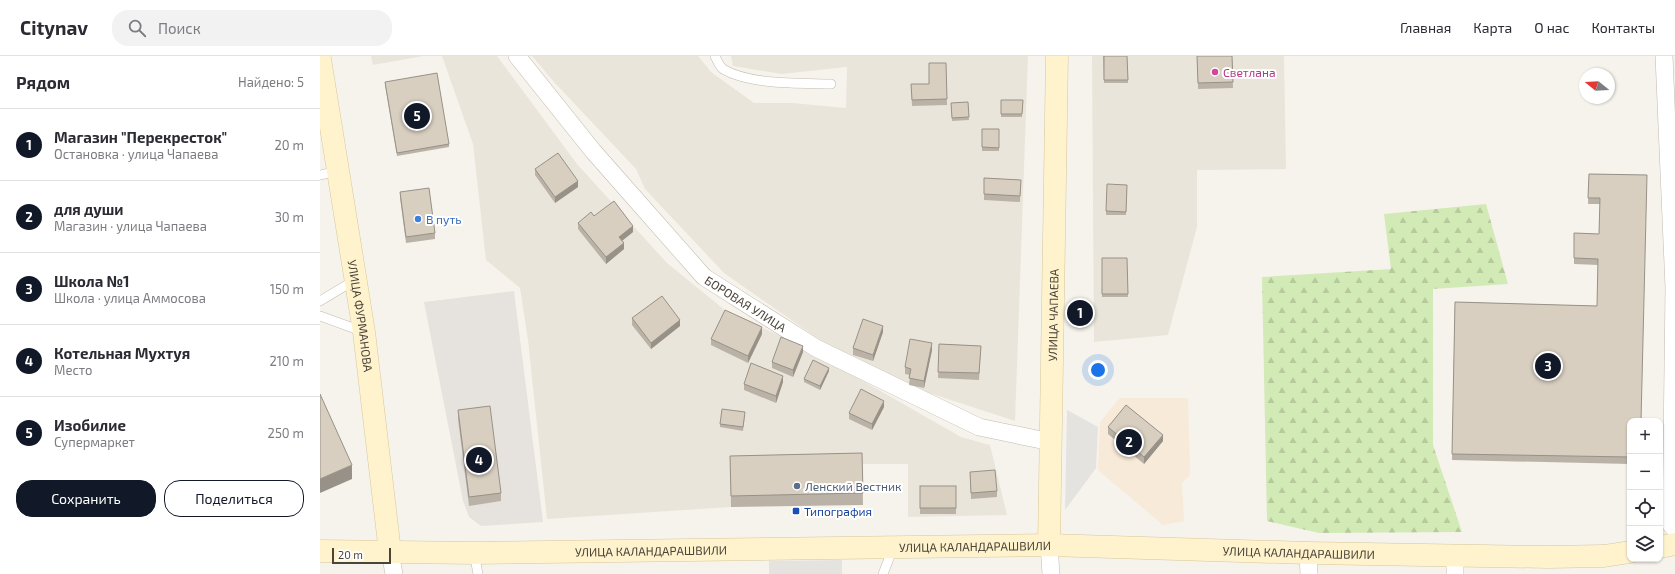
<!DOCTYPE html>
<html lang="ru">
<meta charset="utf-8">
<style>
body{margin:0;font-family:"Exo 2",sans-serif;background:#f2f2f3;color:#2b2b33}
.controls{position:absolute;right:12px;bottom:12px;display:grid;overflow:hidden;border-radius:8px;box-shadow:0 1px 3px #0004}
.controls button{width:36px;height:36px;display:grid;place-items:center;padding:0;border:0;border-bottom:1px solid #e1e1e2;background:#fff;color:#2b2b33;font:20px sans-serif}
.compass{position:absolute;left:1259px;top:12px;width:36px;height:36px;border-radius:50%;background:#fff;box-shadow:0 1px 3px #0004;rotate:288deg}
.scale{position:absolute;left:12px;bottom:10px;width:59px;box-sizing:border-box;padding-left:4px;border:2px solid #4b4439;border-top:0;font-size:11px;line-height:14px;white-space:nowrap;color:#4b4439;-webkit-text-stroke:3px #fff;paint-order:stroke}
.you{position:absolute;left:778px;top:314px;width:14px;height:14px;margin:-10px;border:3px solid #fff;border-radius:50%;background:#1a73e8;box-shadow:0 0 0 6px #1a73e833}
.badge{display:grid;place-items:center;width:26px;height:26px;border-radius:50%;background:#111827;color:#fff;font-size:13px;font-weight:700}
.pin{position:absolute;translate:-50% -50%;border:2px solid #fff;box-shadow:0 1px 4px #0006}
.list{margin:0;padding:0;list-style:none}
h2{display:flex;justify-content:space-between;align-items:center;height:52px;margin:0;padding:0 16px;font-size:17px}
h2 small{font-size:13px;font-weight:400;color:#7c7c81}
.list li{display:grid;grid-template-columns:26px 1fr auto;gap:12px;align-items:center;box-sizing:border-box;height:72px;padding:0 16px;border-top:1px solid #e1e1e2}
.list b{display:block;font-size:15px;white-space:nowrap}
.list p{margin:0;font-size:13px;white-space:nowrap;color:#7c7c81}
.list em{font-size:13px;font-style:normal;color:#7c7c81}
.actions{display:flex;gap:8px;padding:12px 16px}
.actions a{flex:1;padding:9px 0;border:1px solid #111827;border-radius:16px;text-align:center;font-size:14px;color:#111827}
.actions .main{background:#111827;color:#fff}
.icon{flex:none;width:22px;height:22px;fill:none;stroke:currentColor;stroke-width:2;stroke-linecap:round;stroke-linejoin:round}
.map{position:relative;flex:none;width:1355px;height:518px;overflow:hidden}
header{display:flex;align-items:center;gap:24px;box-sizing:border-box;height:56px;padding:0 20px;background:#fff;border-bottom:1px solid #e1e1e2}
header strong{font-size:19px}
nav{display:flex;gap:22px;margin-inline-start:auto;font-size:14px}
.search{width:280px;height:36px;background:#f2f2f3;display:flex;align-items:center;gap:10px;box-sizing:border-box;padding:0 14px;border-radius:16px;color:#7c7c81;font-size:15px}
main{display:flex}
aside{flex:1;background:#fff}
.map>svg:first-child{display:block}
</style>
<header>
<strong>Citynav</strong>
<div class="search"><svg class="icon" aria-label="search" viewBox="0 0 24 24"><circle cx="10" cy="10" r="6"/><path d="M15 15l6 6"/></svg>Поиск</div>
<nav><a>Главная</a><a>Карта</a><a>О нас</a><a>Контакты</a></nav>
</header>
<main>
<aside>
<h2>Рядом<small>Найдено: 5</small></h2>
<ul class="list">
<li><span class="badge">1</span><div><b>Магазин &quot;Перекресток&quot;</b><p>Остановка · улица Чапаева</p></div><em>20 m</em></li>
<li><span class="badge">2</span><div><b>для души</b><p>Магазин · улица Чапаева</p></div><em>30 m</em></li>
<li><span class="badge">3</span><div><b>Школа №1</b><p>Школа · улица Аммосова</p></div><em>150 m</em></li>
<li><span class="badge">4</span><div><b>Котельная Мухтуя</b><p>Место</p></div><em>210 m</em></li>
<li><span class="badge">5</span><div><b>Изобилие</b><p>Супермаркет</p></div><em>250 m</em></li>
</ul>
<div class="actions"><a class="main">Сохранить</a><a>Поделиться</a></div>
</aside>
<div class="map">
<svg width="1355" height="518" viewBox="0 0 1355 518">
<defs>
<pattern id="forest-firs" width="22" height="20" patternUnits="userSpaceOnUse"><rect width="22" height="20" fill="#d2eab5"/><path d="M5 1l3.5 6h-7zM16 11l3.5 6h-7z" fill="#b6ca9c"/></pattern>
</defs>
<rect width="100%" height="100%" fill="#f6f3ec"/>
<g fill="#eae5da">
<polygon points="51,0 103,0 53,9"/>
<polygon points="122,0 177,0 257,108 347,207 406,255 480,289 641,381 670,389 687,459 588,461 588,408 542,408 410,411 411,451 227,463 208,284 200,232 166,204 153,88"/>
<polygon points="212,0 378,0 391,16 434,47 473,47 526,52 527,11 461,18 413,10 411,0 708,0 695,365 588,330 500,284 404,217 325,133 316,113 235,27"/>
<polygon points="772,0 964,0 966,113 877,114 877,171 848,279 774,286"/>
</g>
<polygon fill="#f7ead8" points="800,342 868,342 870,419 862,427 864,465 843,469 778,414 780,366"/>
<polygon fill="#e6e2dd" points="194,235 223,466 161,470 149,461 143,445 104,246"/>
<polygon fill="url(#forest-firs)" points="1166,148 1188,228 1113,233 1113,389 1142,476 999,477 947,465 942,221 1071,213 1064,158"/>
<g fill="#e5e3e0">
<polygon points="747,354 778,371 776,412 745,454"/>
<polygon points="522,504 522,518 449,518 449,505"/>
</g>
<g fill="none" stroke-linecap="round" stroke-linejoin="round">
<g stroke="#c2bbae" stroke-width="10">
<g id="lane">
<path d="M 395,0 C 397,4 399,10 403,13 C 429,29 481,27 511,28"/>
<polyline points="0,119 18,115"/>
<polyline points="0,245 35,224"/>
<polyline points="0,260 44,276"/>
<polyline points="154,497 158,518"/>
<polyline points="563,518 573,492"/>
</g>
</g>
<g stroke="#c2bbae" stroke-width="18">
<g id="street">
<path id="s1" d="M 197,0 L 273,95 L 384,221 L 496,292 L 659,371 L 731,386"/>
<polyline points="1344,0 1354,232 1351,469 1355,473"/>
<polyline points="729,489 731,518"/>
<polyline points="70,496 74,518"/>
<polyline points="988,497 989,518"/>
<polyline points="1135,518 1135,500"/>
</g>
</g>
<g stroke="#d6c79b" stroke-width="23">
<g id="secondary">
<path id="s2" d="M 0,3 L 44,276 L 70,496"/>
<path id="s3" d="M 729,489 L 737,0"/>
<polyline points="1340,491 1355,488"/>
<path id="s4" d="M 0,495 L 154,497 L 729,489 L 988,497 L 1228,501 L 1284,500 L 1310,496"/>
</g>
</g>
<use href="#lane" stroke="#fff" stroke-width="9"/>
<use href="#street" stroke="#fff" stroke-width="17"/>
<use href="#secondary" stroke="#fff3cd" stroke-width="22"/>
</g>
<g fill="#bab2a6">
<polygon points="783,0 807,0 808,27 784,27"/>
<polygon points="877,0 912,0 913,32 878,33"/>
<polygon points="626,7 627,49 592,50 591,28 609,28"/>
<polygon points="65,26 129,88 129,91 77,100 65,29"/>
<polygon points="681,44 703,44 702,61 681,61"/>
<polygon points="648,46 649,64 632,65 631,47"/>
<rect x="662" y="73" width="17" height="22"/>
<polygon points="215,113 258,131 235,147 215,119"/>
<polygon points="1269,118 1327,119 1310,365 1310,408 1132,404 1135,246 1277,250 1278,209 1254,208 1254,177 1279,178 1280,148 1268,148"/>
<polygon points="664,122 701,124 700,146 664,144"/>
<polygon points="807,129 806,159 786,159 786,155"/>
<polygon points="80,136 115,177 115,183 86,187 80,142"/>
<polygon points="274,160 313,176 302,185 304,193 286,208 258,173 258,167"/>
<polygon points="782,202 807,202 808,241 782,241"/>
<polygon points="312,262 360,270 331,293 312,269"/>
<polygon points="563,276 553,305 533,299 533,292"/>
<polygon points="442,278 428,307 391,289 391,283"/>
<polygon points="619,288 661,290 659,324 618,322"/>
<polygon points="612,294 604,332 589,329 590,319 585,318 585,311"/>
<polygon points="483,296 473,321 452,312 452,306"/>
<polygon points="509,315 500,334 484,326 484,323"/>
<polygon points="463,326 456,347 424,334 424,328"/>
<polygon points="564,351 552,374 529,363 529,357"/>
<polygon points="138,354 181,437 181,445 149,450 138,363"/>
<polygon points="425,359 423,375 400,371 400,368"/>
<polygon points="788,371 843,385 824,408 788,378"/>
<polygon points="542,397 543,449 411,451 410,400"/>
<polygon points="650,416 677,435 677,441 651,443"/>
<rect x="600" y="430" width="36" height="28"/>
</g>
<g fill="#979187">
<polygon points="258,125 258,131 235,147 235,141"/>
<polygon points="313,170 313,176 299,187 299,181"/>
<polygon points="304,187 304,193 286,208 286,201"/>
<polygon points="360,264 360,270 331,293 331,287"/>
<polygon points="563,270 563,276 553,305 553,299"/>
<polygon points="442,271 442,278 428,307 428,300"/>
<polygon points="612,287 612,294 604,332 604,325"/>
<polygon points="483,290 483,296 473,321 473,314"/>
<polygon points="509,312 509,315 500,334 500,330"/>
<polygon points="463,320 463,326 456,347 456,340"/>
<polygon points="564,345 564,351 552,374 552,368"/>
<polygon points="843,379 843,385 824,408 824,401"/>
<polygon points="32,409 32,423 0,437 0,423"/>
</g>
<g fill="#d8cfc1" stroke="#979187">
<polygon points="784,0 807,0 808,24 784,24"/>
<polygon points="877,0 912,0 913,26 878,27"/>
<polygon points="609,7 626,7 627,43 592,44 591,28 609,28"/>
<polygon points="117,17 129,88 77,97 65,26"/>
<polygon points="681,44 703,44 702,58 681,58"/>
<polygon points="648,46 649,61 632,62 631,47"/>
<polygon points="662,73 679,73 679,92 662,91"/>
<polygon points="238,97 258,125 235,141 215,113"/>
<polygon points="1269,118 1327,119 1321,365 1310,365 1310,401 1132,398 1135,246 1277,250 1278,203 1254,202 1254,177 1279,178 1280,142 1268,142"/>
<polygon points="664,122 701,124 700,140 664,138"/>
<polygon points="787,128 807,129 806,156 786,155"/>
<polygon points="109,132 115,177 86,181 80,136"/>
<polygon points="294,145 313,170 299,181 304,187 286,201 258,167 271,156 274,160"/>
<polygon points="782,202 807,202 808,238 782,238"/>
<polygon points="342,240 360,264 331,287 312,262"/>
<polygon points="405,254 442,271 428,300 391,283"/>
<polygon points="543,263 563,270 553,299 533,292"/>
<polygon points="461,281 483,290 473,314 452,306"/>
<polygon points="590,283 612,287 604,325 589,322 591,313 585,311"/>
<polygon points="619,288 661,290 659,317 618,316"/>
<polygon points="493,304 509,312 500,330 484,323"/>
<polygon points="431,307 463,320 456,340 424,328"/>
<polygon points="541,333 564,345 552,368 529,357"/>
<polygon points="0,338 32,409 0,423"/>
<polygon points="806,349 843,379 824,401 788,371"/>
<polygon points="170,350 181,437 149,441 138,354"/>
<polygon points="402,353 425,356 423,371 400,368"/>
<polygon points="542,397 543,437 411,440 410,400"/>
<polygon points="675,414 677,435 651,437 650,416"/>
<rect x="600" y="430" width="36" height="22"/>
</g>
<circle fill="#d1479c" stroke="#fff" stroke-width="1.5" cx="895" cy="16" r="4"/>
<circle fill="#3f7fe0" stroke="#fff" stroke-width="1.5" cx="98" cy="163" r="4"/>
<circle fill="#5c6f8a" stroke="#fff" stroke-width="1.5" cx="477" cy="430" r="4"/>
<rect fill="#1a4fb4" stroke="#fff" stroke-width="1.5" x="472" y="451" width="8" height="8" rx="2"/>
<g text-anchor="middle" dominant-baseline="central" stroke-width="4" stroke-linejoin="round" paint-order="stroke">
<g font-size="12" fill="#b23c85" stroke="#fff" text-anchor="start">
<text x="903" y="16">Светлана</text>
</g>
<g font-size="12" fill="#366cbe" stroke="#fff" text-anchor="start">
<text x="106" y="163">В путь</text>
</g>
<g font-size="12" fill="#4b4439" stroke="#fff">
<text stroke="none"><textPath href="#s1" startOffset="339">БОРОВАЯ УЛИЦА</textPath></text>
<text stroke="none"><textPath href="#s3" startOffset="230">УЛИЦА ЧАПАЕВА</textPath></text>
<text stroke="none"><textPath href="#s2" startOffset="260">УЛИЦА ФУРМАНОВА</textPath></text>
<text stroke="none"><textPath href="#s4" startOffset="655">УЛИЦА КАЛАНДАРАШВИЛИ</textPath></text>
<text stroke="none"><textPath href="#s4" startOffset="331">УЛИЦА КАЛАНДАРАШВИЛИ</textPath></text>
<text stroke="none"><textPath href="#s4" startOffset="979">УЛИЦА КАЛАНДАРАШВИЛИ</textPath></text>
</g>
<g font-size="12" fill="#4e5e75" stroke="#fff" text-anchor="start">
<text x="485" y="430">Ленский Вестник</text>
</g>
<g font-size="12" fill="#164399" stroke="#fff" text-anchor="start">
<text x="484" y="455">Типография</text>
</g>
</g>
</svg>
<div class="controls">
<button>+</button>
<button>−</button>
<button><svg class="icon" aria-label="locate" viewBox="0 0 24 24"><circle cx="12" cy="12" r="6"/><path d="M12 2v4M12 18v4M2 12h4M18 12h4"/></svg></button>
<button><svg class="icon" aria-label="layers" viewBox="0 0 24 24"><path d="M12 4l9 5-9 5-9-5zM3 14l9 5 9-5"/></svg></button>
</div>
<svg class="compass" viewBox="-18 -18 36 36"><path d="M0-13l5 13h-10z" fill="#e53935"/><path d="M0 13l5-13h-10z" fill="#7c7c81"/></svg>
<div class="scale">20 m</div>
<div class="you"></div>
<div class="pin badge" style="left:760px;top:257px">1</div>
<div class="pin badge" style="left:809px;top:386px">2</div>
<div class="pin badge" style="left:1228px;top:310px">3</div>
<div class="pin badge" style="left:159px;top:404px">4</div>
<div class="pin badge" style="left:97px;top:60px">5</div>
</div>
</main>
